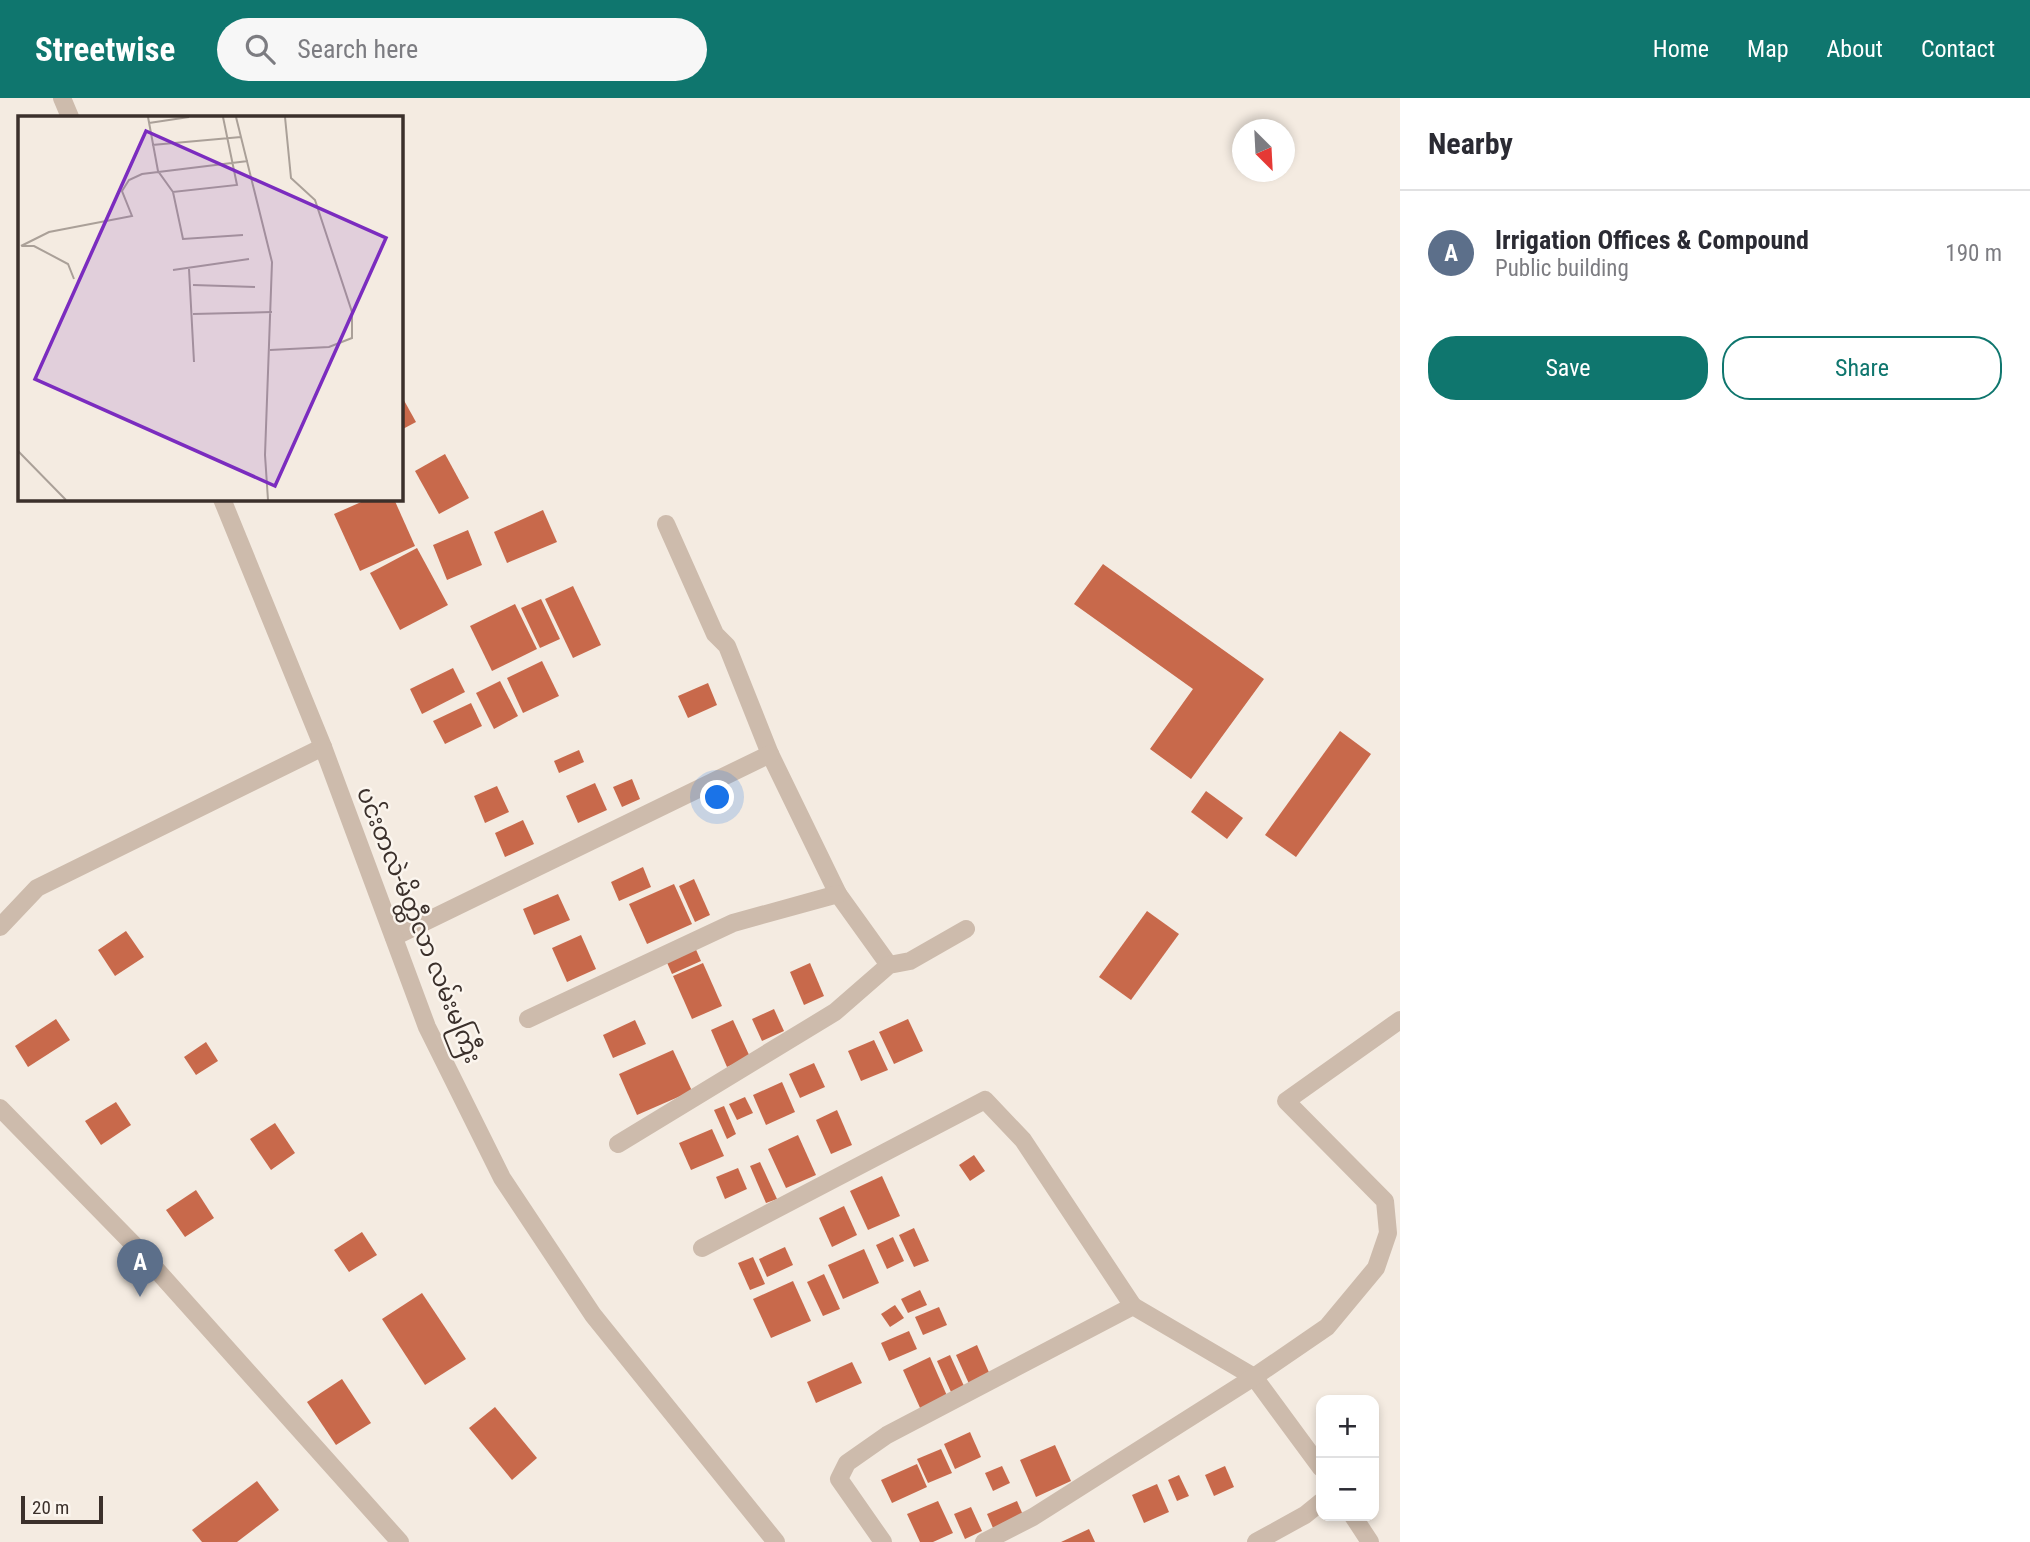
<!DOCTYPE html>
<meta charset="utf-8">
<style>
body{margin:0;font-family:"Roboto Condensed","Noto Sans Myanmar",sans-serif;background:#f7f7f7;color:#2b2b33}
.controls{position:absolute;right:21px;bottom:21px;display:grid;overflow:hidden;border-radius:14px;box-shadow:0 4px 10px #0003}
.controls button{width:63px;height:63px;display:grid;place-items:center;padding:0;border:0;border-bottom:2px solid #e1e1e2;background:#fff;color:#2b2b33;font:35px sans-serif}
.compass{position:absolute;left:1232px;top:21px;width:63px;height:63px;border-radius:50%;background:#fff;box-shadow:0 4px 10px #0003;rotate:156deg}
.scale{position:absolute;left:21px;bottom:18px;width:82px;box-sizing:border-box;padding-left:7px;border:4px solid #3b302b;border-top:0;font-size:19px;line-height:24px;white-space:nowrap;color:#3b302b;-webkit-text-stroke:5px #fbf5ee;paint-order:stroke}
.you{position:absolute;left:718px;top:700px;width:24px;height:24px;margin:-18px;border:5px solid #fff;border-radius:50%;background:#1a73e8;box-shadow:0 0 0 10px #1a73e833}
.badge{display:grid;place-items:center;width:46px;height:46px;border-radius:50%;background:#0f766e;color:#fff;font-size:23px;font-weight:700}
.pin{position:absolute;translate:-50% -58px;filter:drop-shadow(0 2px 4px #0008)}
.pin::after{content:'';position:absolute;top:37px;width:24px;height:21px;background:inherit;clip-path:polygon(0 0,100% 0,50% 100%)}
.list{margin:0;padding:0;list-style:none}
h2{display:flex;justify-content:space-between;align-items:center;height:91px;margin:0;padding:0 28px;font-size:30px}
h2 small{font-size:23px;font-weight:400;color:#7c7c81}
.list li{display:grid;grid-template-columns:46px 1fr auto;gap:21px;align-items:center;box-sizing:border-box;height:126px;padding:0 28px;border-top:2px solid #e1e1e2}
.list b{display:block;font-size:26px;white-space:nowrap}
.list p{margin:0;font-size:23px;white-space:nowrap;color:#7c7c81}
.list em{font-size:23px;font-style:normal;color:#7c7c81}
.actions{display:flex;gap:14px;padding:21px 28px}
.actions a{flex:1;padding:16px 0;border:2px solid #0f766e;border-radius:28px;text-align:center;font-size:24px;color:#0f766e}
.actions .main{background:#0f766e;color:#fff}
.icon{flex:none;width:38px;height:38px;fill:none;stroke:currentColor;stroke-width:2;stroke-linecap:round;stroke-linejoin:round}
.map{position:relative;flex:none;width:1400px;height:1444px;overflow:hidden}
header{display:flex;align-items:center;gap:42px;box-sizing:border-box;height:98px;padding:0 35px;background:#0f766e;color:#fff}
header strong{font-size:33px}
nav{display:flex;gap:38px;margin-inline-start:auto;font-size:24px}
.search{width:490px;height:63px;background:#f7f7f7;display:flex;align-items:center;gap:18px;box-sizing:border-box;padding:0 24px;border-radius:38px;color:#7c7c81;font-size:26px}
main{display:flex}
aside{flex:1;background:#fff}
.map>svg:first-child{display:block}
</style>
<header>
<strong>Streetwise</strong>
<div class="search"><svg class="icon" aria-label="search" viewBox="0 0 24 24"><circle cx="10" cy="10" r="6"/><path d="M15 15l6 6"/></svg>Search here</div>
<nav><a>Home</a><a>Map</a><a>About</a><a>Contact</a></nav>
</header>
<main>
<div class="map">
<svg width="1400" height="1444" viewBox="0 0 1400 1444">
<rect width="100%" height="100%" fill="#f4ebe1"/>
<g fill="#c8694b">
<polygon points="401,297 416,324 401,332"/>
<polygon points="445,356 469,400 439,416 415,373"/>
<polygon points="368,401 394,401 415,448 360,473 334,416"/>
<polygon points="543,412 557,444 507,465 494,434"/>
<polygon points="468,432 482,467 447,482 433,447"/>
<polygon points="417,450 448,507 400,532 370,475"/>
<polygon points="1103,466 1264,581 1191,681 1150,651 1193,591 1074,506"/>
<polygon points="573,488 601,547 573,560 545,501"/>
<polygon points="541,501 560,541 540,550 521,510"/>
<polygon points="515,506 537,551 492,573 470,528"/>
<polygon points="542,563 559,598 523,615 507,580"/>
<polygon points="453,570 465,594 422,616 410,591"/>
<polygon points="500,583 518,618 494,631 476,595"/>
<polygon points="708,585 717,607 688,620 678,598"/>
<polygon points="471,605 482,628 445,646 433,623"/>
<polygon points="1340,633 1371,656 1296,759 1265,737"/>
<polygon points="579,652 584,664 559,675 554,663"/>
<polygon points="632,681 640,701 622,709 613,689"/>
<polygon points="595,685 607,712 578,725 566,698"/>
<polygon points="497,688 509,714 485,725 474,698"/>
<polygon points="1206,693 1243,720 1227,741 1191,714"/>
<polygon points="523,722 534,746 505,759 495,735"/>
<polygon points="643,769 651,789 619,803 611,784"/>
<polygon points="694,781 710,817 695,824 679,788"/>
<polygon points="674,786 692,826 647,846 629,806"/>
<polygon points="558,796 570,822 534,837 523,811"/>
<polygon points="1147,813 1179,836 1131,902 1099,879"/>
<polygon points="126,833 144,859 115,878 98,852"/>
<polygon points="581,837 596,871 567,884 552,850"/>
<polygon points="694,847 701,863 672,876 665,860"/>
<polygon points="703,865 722,908 692,921 673,878"/>
<polygon points="810,865 824,898 804,907 790,874"/>
<polygon points="774,911 784,933 762,943 752,921"/>
<polygon points="56,921 70,942 28,969 15,948"/>
<polygon points="908,921 923,953 894,966 879,934"/>
<polygon points="635,922 646,946 613,960 603,937"/>
<polygon points="733,922 750,959 727,969 711,932"/>
<polygon points="874,942 888,972 861,983 848,953"/>
<polygon points="206,944 218,963 196,977 184,959"/>
<polygon points="673,952 692,993 637,1017 619,976"/>
<polygon points="814,965 825,989 800,1000 789,976"/>
<polygon points="782,984 795,1014 766,1027 753,997"/>
<polygon points="745,999 753,1015 737,1022 729,1006"/>
<polygon points="116,1004 131,1027 101,1047 85,1023"/>
<polygon points="724,1008 736,1036 727,1041 714,1012"/>
<polygon points="837,1012 852,1047 831,1056 816,1022"/>
<polygon points="275,1025 295,1055 271,1072 250,1041"/>
<polygon points="712,1031 724,1058 691,1072 679,1045"/>
<polygon points="798,1037 816,1077 786,1090 768,1051"/>
<polygon points="974,1057 985,1073 970,1083 959,1067"/>
<polygon points="760,1064 777,1101 766,1105 750,1068"/>
<polygon points="738,1070 747,1091 725,1101 716,1079"/>
<polygon points="882,1078 900,1118 868,1132 850,1093"/>
<polygon points="196,1092 214,1120 185,1139 166,1112"/>
<polygon points="844,1108 857,1137 832,1149 819,1120"/>
<polygon points="914,1130 929,1163 914,1169 899,1137"/>
<polygon points="362,1134 377,1157 349,1174 334,1152"/>
<polygon points="893,1139 904,1163 887,1171 876,1147"/>
<polygon points="785,1149 793,1167 767,1179 759,1161"/>
<polygon points="864,1151 879,1185 843,1201 828,1167"/>
<polygon points="753,1159 765,1186 750,1192 738,1165"/>
<polygon points="824,1176 840,1211 823,1218 807,1184"/>
<polygon points="793,1183 811,1223 771,1240 753,1201"/>
<polygon points="920,1192 927,1207 908,1215 901,1201"/>
<polygon points="422,1195 466,1261 425,1287 382,1221"/>
<polygon points="895,1207 904,1220 890,1229 881,1216"/>
<polygon points="939,1209 947,1227 923,1237 915,1219"/>
<polygon points="909,1233 917,1251 889,1263 881,1245"/>
<polygon points="977,1247 991,1279 970,1288 956,1257"/>
<polygon points="950,1257 964,1288 951,1294 937,1263"/>
<polygon points="930,1259 948,1300 921,1312 903,1272"/>
<polygon points="852,1264 862,1285 816,1305 807,1284"/>
<polygon points="342,1281 371,1325 336,1347 307,1304"/>
<polygon points="495,1309 537,1360 512,1382 469,1330"/>
<polygon points="970,1334 981,1359 955,1371 944,1346"/>
<polygon points="1055,1347 1071,1383 1036,1399 1020,1362"/>
<polygon points="941,1351 952,1375 928,1385 917,1361"/>
<polygon points="917,1366 927,1389 892,1405 881,1382"/>
<polygon points="1002,1368 1010,1385 993,1393 985,1375"/>
<polygon points="1225,1368 1234,1389 1214,1398 1205,1377"/>
<polygon points="1179,1377 1189,1398 1177,1403 1168,1382"/>
<polygon points="257,1383 279,1412 237,1444 202,1444 192,1432"/>
<polygon points="1157,1386 1169,1414 1144,1425 1132,1397"/>
<polygon points="938,1403 953,1435 933,1444 920,1444 907,1416"/>
<polygon points="1017,1403 1023,1417 993,1430 987,1416"/>
<polygon points="971,1409 982,1433 965,1441 954,1416"/>
<polygon points="1089,1431 1095,1444 1061,1444"/>
</g>
<g fill="none" stroke-linecap="round" stroke-linejoin="round">
<g stroke="#cdbbac" stroke-width="18">
<polyline points="666,426 715,536 727,548 770,656 838,796 889,867"/>
<polyline points="0,829 37,790 323,649"/>
<polyline points="394,839 770,656"/>
<polyline points="528,921 733,825 838,796"/>
<polyline points="0,1010 137,1150 400,1444"/>
<polyline points="618,1046 835,914 889,867 910,863 966,831"/>
<polyline points="702,1150 985,1002 1023,1042 1133,1208"/>
<polyline points="1353,1418 1370,1444"/>
<polyline points="883,1444 839,1381 847,1365 887,1337 1133,1208 1254,1279 1321,1370"/>
<polyline points="984,1444 1033,1419 1254,1279 1327,1229 1376,1170 1388,1135 1385,1103 1286,1003 1400,922"/>
<polyline points="1256,1444 1305,1417 1321,1404"/>
</g>
<g stroke="#cdbbac" stroke-width="18">
<polyline points="62,0 70,19"/>
<polyline points="222,401 323,649 427,929 502,1080 593,1217 776,1444"/>
</g>
</g>
<g text-anchor="middle" dominant-baseline="central" stroke-width="5" stroke-linejoin="round" paint-order="stroke">
<g font-size="24" fill="#3b302b" stroke="#fbf5ee">
<text transform="translate(419 827) rotate(68)">ပင်းတလဲ-မိတ္ထီလာ လမ်းမကြီး</text>
</g>
</g>
<g transform="translate(18 18)">
<rect width="385" height="385" fill="#f4ebe1"/>
<path fill="none" stroke="#aaa098" stroke-width="2" d="M 130,1 L 140,55 L 155,76 L 219,69 L 205,1M 218,1 L 254,146 L 247,339 L 250,384M 131,7 L 171,1M 134,29 L 223,21M 155,76 L 165,123 L 225,119M 3,130 L 31,116 L 114,100 L 104,75 L 111,64 L 124,58 L 230,45M 4,130 L 16,130 L 50,148 L 56,163M 171,153 L 176,246M 155,154 L 231,143M 175,169 L 237,171M 175,198 L 254,196M 252,234 L 311,231 L 334,222 L 334,196 L 297,84 L 273,62 L 267,1M 0,335 L 48,384"/>
<path fill="#7b2cbf" fill-opacity="0.15" stroke="#7b2cbf" stroke-width="3.5" d="M 128,15 L 368,122 L 257,370 L 17,263 Z"/>
<rect width="385" height="385" fill="none" stroke="#3b302b" stroke-width="3.5"/>
</g>
</svg>
<div class="controls">
<button>+</button>
<button>−</button>
</div>
<svg class="compass" viewBox="-18 -18 36 36"><path d="M0-13l5 13h-10z" fill="#e53935"/><path d="M0 13l5-13h-10z" fill="#7c7c81"/></svg>
<div class="scale">20 m</div>
<div class="you"></div>
<div class="pin badge" style="left:140px;top:1199px;background:#5c6f8a">A</div>
</div>
<aside>
<h2>Nearby<small></small></h2>
<ul class="list">
<li><span class="badge" style="background:#5c6f8a">A</span><div><b>Irrigation Offices &amp; Compound</b><p>Public building</p></div><em>190 m</em></li>
</ul>
<div class="actions"><a class="main">Save</a><a>Share</a></div>
</aside>
</main>
